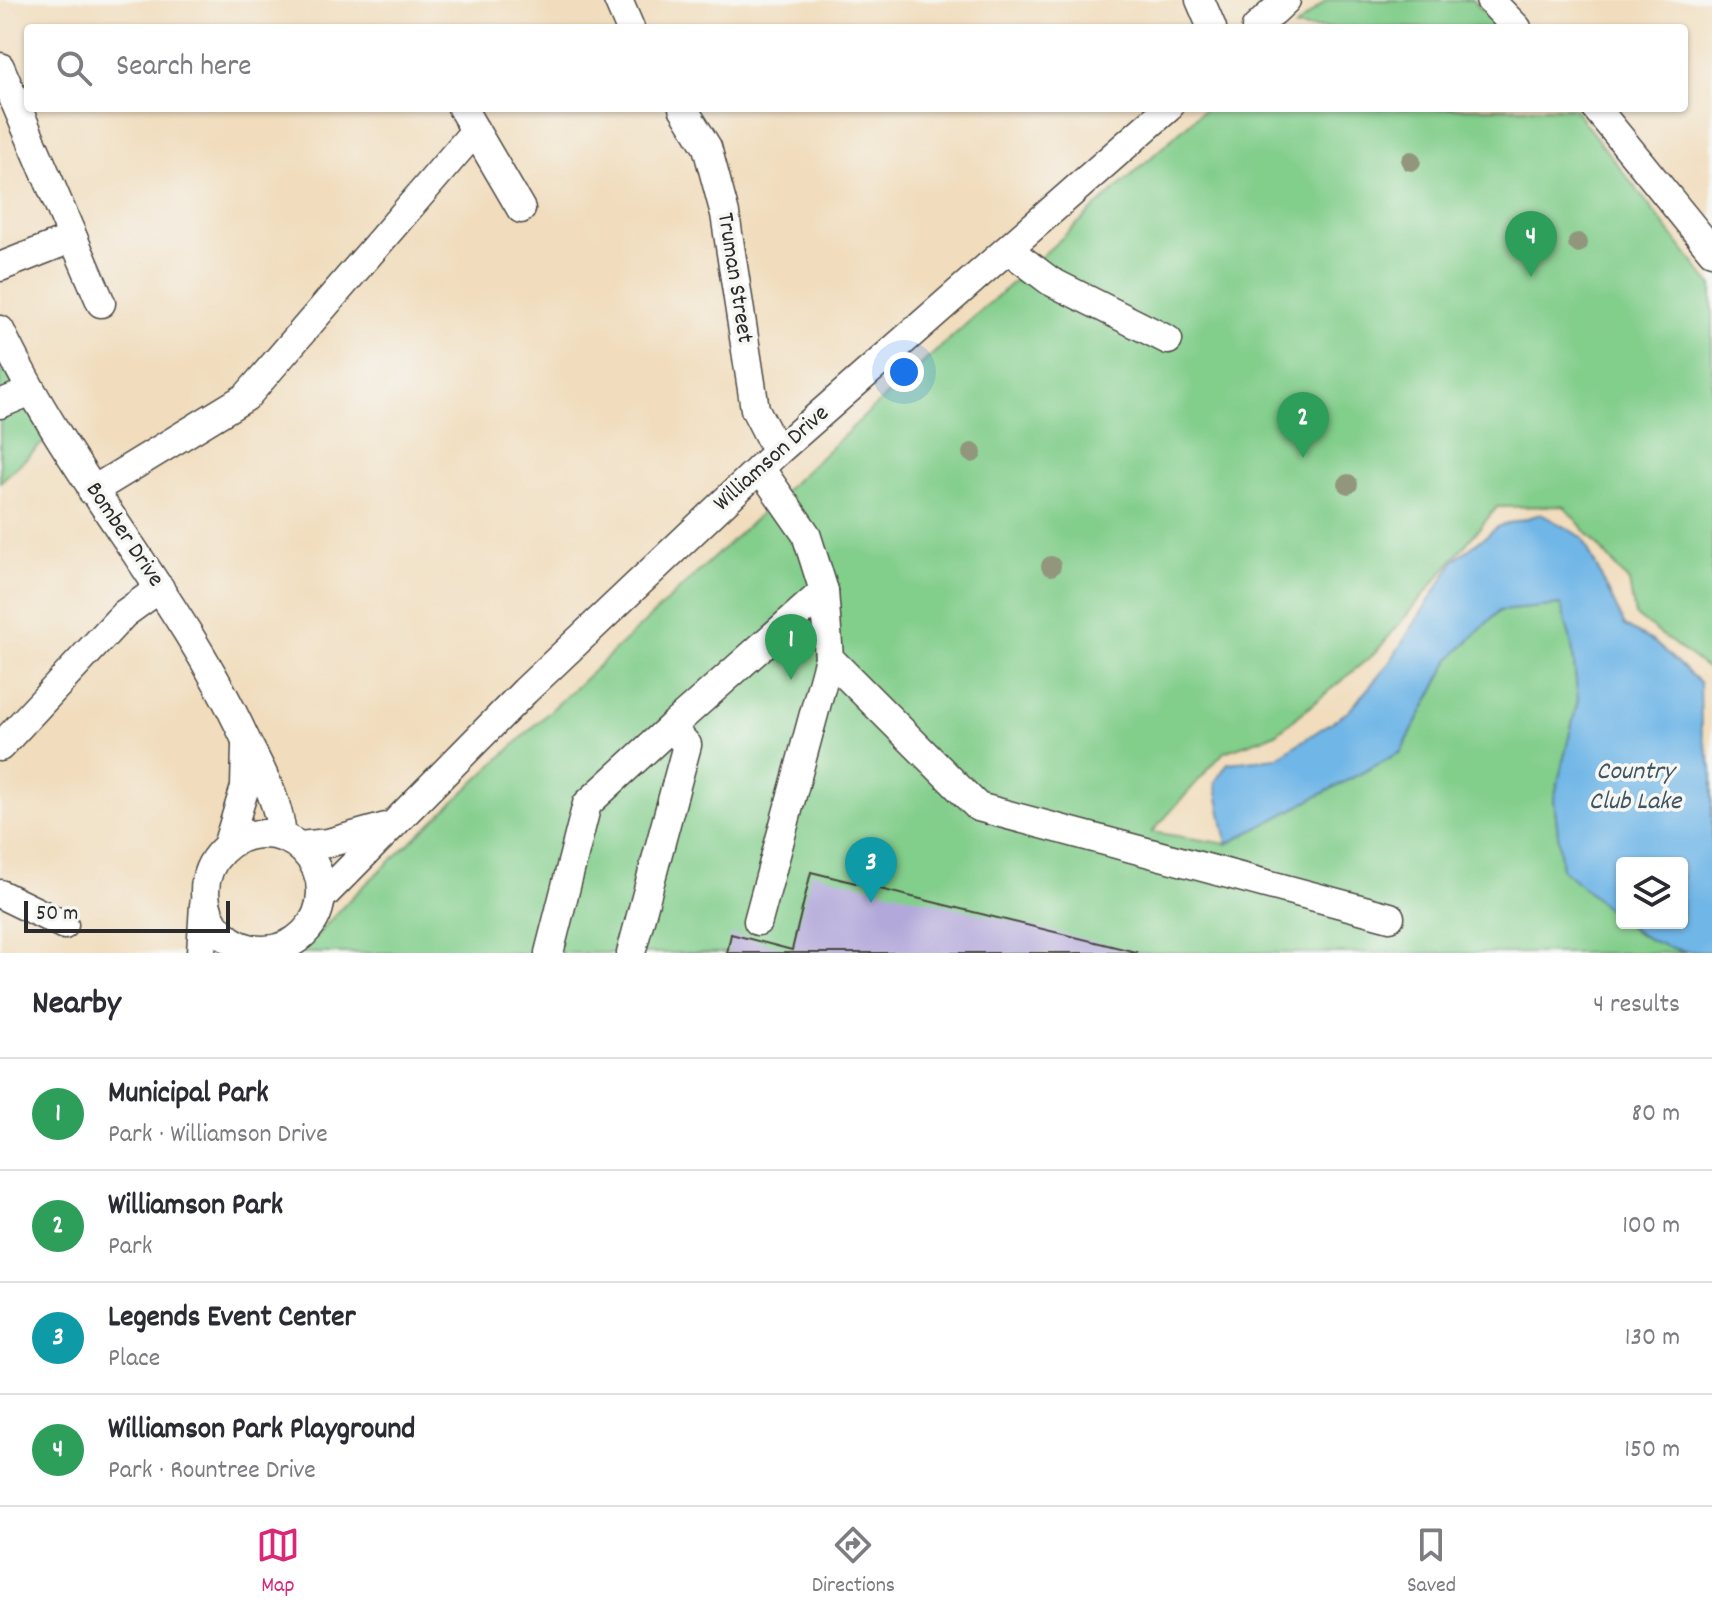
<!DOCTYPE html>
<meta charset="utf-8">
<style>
body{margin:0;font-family:Dekko,sans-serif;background:#f2f2f3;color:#2b2b33}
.controls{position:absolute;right:24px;bottom:24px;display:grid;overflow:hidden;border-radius:8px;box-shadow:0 2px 6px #0004}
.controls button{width:72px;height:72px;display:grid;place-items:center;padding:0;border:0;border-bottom:2px solid #e1e1e2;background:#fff;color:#2b2b33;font:40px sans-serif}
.scale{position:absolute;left:24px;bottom:20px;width:206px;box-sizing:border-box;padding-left:8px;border:4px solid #2b2b2b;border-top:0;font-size:22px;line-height:28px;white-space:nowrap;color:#2b2b2b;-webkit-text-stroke:6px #f6f6f2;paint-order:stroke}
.you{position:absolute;left:904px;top:372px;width:28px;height:28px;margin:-20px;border:6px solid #fff;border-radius:50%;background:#1a73e8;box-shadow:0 0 0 12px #1a73e833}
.badge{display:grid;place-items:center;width:52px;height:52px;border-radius:50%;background:#db2777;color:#fff;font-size:26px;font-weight:700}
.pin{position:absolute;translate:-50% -66px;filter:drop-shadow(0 2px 4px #0008)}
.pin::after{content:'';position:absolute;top:42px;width:28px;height:24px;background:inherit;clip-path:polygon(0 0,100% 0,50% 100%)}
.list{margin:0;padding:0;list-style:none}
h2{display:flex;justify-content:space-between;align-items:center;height:104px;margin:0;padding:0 32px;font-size:34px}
h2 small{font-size:26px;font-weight:400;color:#7c7c81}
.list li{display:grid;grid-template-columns:52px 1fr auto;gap:24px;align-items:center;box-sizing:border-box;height:112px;padding:0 32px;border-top:2px solid #e1e1e2}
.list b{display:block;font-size:30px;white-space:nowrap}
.list p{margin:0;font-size:26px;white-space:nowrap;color:#7c7c81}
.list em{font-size:26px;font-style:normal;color:#7c7c81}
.icon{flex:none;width:44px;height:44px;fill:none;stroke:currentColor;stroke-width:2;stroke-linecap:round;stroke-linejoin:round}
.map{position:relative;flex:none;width:1712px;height:953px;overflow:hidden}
.search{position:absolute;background:#fff;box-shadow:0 2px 6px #0004;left:24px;right:24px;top:24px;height:88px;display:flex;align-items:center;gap:20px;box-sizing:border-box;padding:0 28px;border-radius:8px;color:#7c7c81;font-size:30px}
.sheet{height:552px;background:#fff}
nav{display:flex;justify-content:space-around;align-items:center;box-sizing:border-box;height:112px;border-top:2px solid #e1e1e2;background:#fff;font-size:22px;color:#7c7c81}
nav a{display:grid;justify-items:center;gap:4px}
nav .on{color:#db2777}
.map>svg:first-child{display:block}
</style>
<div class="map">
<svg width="1712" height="953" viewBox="0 0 1712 953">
<rect width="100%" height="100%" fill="#f6f6f2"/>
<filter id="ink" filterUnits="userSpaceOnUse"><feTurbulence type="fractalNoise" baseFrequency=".0125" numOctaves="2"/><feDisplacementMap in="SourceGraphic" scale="16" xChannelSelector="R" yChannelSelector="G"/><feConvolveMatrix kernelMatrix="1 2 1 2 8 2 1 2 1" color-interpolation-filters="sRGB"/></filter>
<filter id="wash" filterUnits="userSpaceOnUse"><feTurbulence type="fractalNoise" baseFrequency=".006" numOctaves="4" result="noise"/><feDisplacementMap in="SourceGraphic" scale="32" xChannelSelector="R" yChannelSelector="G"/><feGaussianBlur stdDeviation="1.8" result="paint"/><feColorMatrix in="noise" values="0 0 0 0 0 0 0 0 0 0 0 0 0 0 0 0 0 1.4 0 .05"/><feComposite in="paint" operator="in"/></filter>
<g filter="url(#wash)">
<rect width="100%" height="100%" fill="#f1ddbd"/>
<g fill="#82ce8b" stroke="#567c5b" stroke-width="2">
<polygon points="1326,0 1473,0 1499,28 1295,28"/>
<polygon points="1206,108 1573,108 1712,286 1712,697 1710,671 1635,615 1629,582 1564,506 1497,507 1375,653 1276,734 1224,752 1152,832 1227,844 1401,752 1450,659 1499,611 1562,605 1572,645 1578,700 1554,799 1562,869 1637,934 1685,953 300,953 350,899 872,409"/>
<polygon points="0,348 45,441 0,482"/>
</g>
<path fill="#70b6e7" stroke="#4e7089" stroke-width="2" d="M 1541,514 L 1582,537 L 1625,626 L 1654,642 L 1700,683 L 1701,728 L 1712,769 L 1712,953 C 1680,953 1649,944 1625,923 L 1682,923 L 1682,863 L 1622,863 L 1622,921 L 1562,869 L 1554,799 L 1578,700 L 1572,645 L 1561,605 L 1499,611 L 1450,659 L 1401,752 L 1227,844 L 1215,782 L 1228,763 L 1276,758 L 1349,711 L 1388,665 L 1455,560 L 1499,526 Z"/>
<g id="blocks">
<polygon fill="#b2a8da" points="811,872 1136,952 1135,953 727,953 731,934 792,950"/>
</g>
</g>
<g filter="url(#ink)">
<use href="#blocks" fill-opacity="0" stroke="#494641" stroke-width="2"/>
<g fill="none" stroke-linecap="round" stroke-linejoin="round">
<g stroke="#494641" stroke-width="31">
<g id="minor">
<polyline points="618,0 630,28"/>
<polyline points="1200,0 1212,28"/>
<polyline points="1490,0 1517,28"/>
<polyline points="1256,28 1286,0"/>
<polyline points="0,67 101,303"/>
<polyline points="462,108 521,209"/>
<polyline points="683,108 707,147 725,214 755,409 777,452"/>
<polyline points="1596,108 1712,251"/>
<polyline points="1009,250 1050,281 1168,340"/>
<polyline points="0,267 73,238"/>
<path d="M 0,330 C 68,474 177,592 244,736 C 260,769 279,800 282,837"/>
<polyline points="0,404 31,391"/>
<polyline points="92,491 246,397 475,131"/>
<polyline points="824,591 829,658 978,807 1390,917"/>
<polyline points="671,727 824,591 806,534 760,468"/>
<polyline points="0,747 124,614 160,588"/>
<circle cx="263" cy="892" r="58"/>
<polyline points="227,846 245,787 246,745"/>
<polyline points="300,846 328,843 386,827"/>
<polyline points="0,894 64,925"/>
<polyline points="321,898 525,691 777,452 1168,108"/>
<polyline points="758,921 829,658"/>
<polyline points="201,953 204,905"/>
<polyline points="549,953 587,804 671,727 687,745 631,953"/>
</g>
</g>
<use href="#minor" stroke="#fff" stroke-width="28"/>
</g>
<g fill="#92967d">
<circle cx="1411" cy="161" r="10"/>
<circle cx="1578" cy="243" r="10"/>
<circle cx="972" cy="453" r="10"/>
<circle cx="1348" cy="484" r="10"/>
<circle cx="1051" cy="566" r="10"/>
</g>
</g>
<g text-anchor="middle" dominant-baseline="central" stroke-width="7" stroke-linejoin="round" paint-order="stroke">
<g font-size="24" fill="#2b2b2b" stroke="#f6f6f2">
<text transform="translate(734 278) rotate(81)">Truman Street</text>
<text transform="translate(772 459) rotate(-42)">Williamson Drive</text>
<text transform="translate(124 535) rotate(56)">Bomber Drive</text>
</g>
<g font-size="26" font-style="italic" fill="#405563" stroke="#f6f6f2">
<text x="1635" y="772">Country<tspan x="1635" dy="30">Club Lake</tspan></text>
</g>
</g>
</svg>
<div class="controls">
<button><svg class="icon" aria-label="layers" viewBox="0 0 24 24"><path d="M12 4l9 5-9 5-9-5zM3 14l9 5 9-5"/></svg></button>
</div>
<div class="scale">50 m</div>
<div class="you"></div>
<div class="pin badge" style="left:791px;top:680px;background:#2e9e5b">1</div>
<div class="pin badge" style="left:1303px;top:458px;background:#2e9e5b">2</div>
<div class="pin badge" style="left:871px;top:903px;background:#0f9aa8">3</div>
<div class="pin badge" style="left:1531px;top:277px;background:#2e9e5b">4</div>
<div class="search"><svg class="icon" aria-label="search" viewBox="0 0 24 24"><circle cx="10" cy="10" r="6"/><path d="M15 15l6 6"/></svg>Search here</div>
</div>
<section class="sheet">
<h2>Nearby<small>4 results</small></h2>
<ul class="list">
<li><span class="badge" style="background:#2e9e5b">1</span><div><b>Municipal Park</b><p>Park · Williamson Drive</p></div><em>80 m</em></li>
<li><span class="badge" style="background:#2e9e5b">2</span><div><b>Williamson Park</b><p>Park</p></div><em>100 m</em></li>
<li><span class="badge" style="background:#0f9aa8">3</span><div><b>Legends Event Center</b><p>Place</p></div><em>130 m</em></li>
<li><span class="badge" style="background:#2e9e5b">4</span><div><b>Williamson Park Playground</b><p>Park · Rountree Drive</p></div><em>150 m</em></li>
</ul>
</section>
<nav>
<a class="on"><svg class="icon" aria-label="map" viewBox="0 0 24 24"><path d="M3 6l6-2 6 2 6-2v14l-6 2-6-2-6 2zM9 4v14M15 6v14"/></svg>Map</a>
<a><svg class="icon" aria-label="directions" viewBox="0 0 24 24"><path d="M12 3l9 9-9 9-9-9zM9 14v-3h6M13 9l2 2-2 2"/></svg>Directions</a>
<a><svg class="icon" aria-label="saved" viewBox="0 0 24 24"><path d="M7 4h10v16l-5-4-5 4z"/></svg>Saved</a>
</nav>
